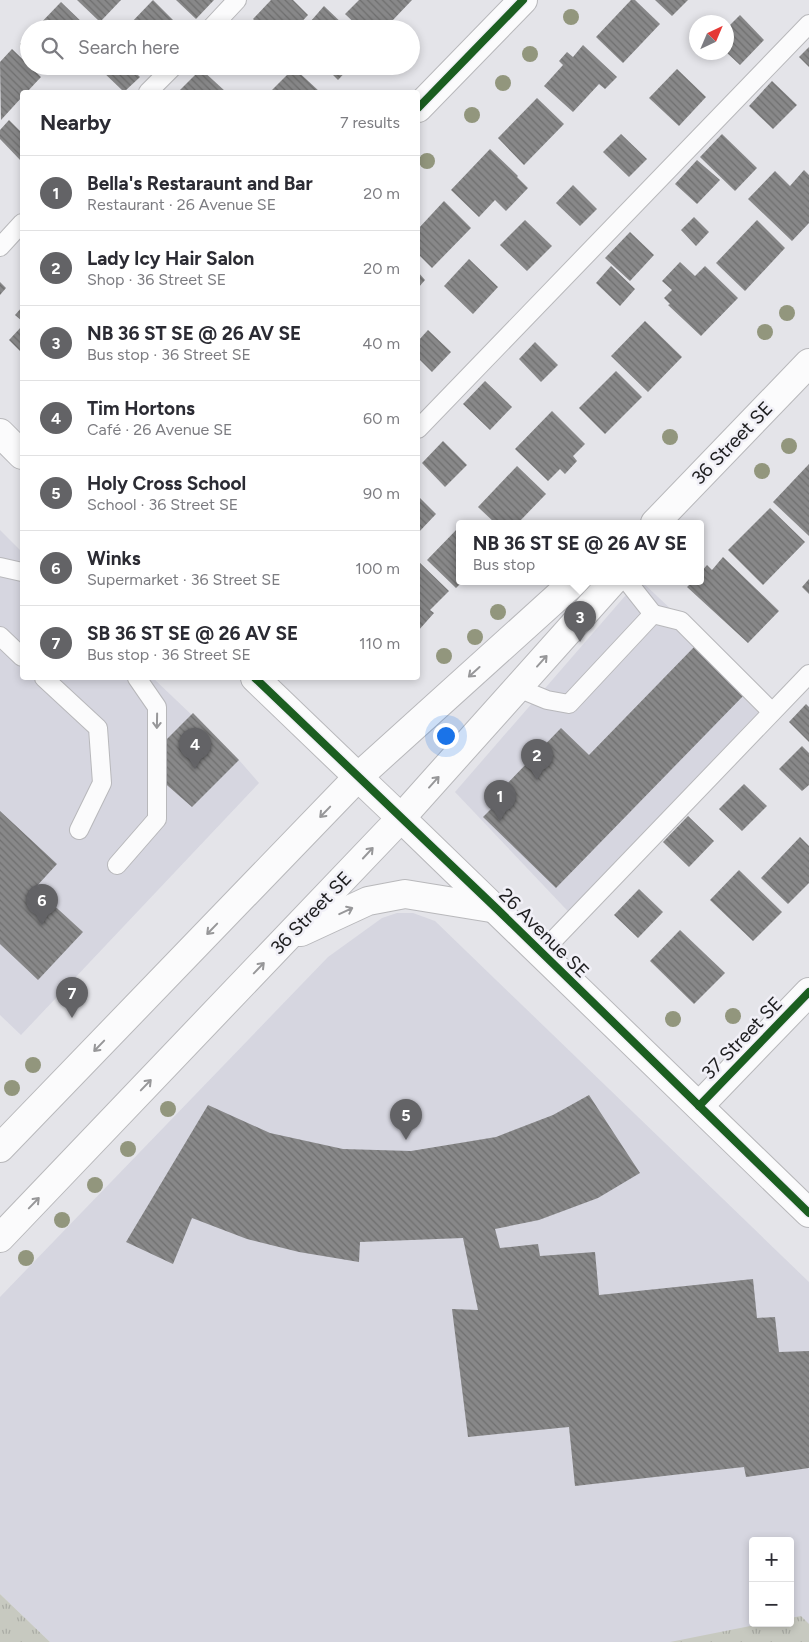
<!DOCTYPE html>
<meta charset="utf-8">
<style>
body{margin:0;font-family:Figtree,sans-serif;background:#f7f7f7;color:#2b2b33}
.controls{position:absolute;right:15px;bottom:15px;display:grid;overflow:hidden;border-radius:5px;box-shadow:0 2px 8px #0003}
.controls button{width:45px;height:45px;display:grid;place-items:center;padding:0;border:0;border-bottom:1px solid #e1e1e2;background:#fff;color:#2b2b33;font:25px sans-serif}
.compass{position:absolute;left:689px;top:15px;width:45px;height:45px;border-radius:50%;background:#fff;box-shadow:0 2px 8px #0003;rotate:44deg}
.you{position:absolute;left:445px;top:735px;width:18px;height:18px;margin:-12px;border:4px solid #fff;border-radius:50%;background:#1a73e8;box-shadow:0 0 0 8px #1a73e833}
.badge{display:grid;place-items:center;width:32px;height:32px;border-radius:50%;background:#636366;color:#fff;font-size:16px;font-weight:700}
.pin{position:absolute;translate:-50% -41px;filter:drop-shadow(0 1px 2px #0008)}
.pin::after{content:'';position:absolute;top:26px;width:18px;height:15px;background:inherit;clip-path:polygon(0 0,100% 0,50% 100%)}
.popup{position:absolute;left:456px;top:520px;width:248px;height:65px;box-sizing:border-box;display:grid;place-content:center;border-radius:5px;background:#fff;filter:drop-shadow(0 1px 4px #0005);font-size:16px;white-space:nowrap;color:#7c7c81}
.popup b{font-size:19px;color:#2b2b33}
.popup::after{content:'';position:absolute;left:50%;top:100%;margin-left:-10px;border:10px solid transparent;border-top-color:#fff}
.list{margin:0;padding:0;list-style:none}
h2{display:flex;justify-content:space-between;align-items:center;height:65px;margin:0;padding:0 20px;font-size:21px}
h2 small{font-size:16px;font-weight:400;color:#7c7c81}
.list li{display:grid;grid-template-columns:32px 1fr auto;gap:15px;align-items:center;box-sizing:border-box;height:75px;padding:0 20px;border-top:1px solid #e1e1e2}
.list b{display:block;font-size:19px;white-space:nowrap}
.list p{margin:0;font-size:16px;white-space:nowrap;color:#7c7c81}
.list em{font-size:16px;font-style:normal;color:#7c7c81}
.icon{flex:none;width:28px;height:28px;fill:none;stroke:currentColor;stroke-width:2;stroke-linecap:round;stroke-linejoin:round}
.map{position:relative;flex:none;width:809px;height:1642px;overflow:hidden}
.search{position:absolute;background:#fff;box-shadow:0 2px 8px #0003;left:20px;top:20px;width:400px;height:55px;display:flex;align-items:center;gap:12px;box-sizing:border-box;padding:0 18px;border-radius:28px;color:#7c7c81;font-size:19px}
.panel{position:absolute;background:#fff;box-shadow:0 2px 8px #0003;left:20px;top:90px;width:400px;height:590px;border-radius:5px}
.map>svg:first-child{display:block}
</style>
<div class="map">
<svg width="809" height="1642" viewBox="0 0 809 1642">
<defs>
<pattern id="grass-tufts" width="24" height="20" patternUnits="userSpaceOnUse" patternTransform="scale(1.25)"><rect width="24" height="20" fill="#c7c9c0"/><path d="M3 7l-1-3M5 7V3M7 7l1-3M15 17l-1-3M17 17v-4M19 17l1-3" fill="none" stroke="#aaaca5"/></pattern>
<pattern id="building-back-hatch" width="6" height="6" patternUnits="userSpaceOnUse" patternTransform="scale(1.25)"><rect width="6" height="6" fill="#888889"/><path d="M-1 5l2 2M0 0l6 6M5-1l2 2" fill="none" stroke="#6f6f6f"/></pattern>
</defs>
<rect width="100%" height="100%" fill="#e4e4e9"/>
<g fill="#d6d6e0" fill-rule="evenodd">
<polygon points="0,530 22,552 22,678 153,678 239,760 259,783 21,1035 0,1015"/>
<polygon points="638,581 641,581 779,711 580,924 455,792"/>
<path d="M 397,913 L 413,913 L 435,921 L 809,1282 L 809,1642 L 50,1642 L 0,1594 L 0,1297 L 328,957 L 382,918 ZM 753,1541 L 790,1541 L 790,1623 L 753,1623 Z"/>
</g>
<g fill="url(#grass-tufts)">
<polygon points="0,1594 50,1642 0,1642"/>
<polygon points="801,1616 809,1624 809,1642 670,1642 765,1623 790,1623 790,1618"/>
</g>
<g fill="url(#building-back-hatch)">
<polygon points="77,0 121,0 100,22"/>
<polygon points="153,0 179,26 176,29 130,29 128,26"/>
<polygon points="176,0 214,0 196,19"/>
<polygon points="271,0 293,0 308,15 295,29 263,29 253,19"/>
<polygon points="359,0 412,0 392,21 397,26 394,29 361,29 345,14"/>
<polygon points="631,0 635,0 660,24 623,63 596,37"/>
<polygon points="655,0 688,0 672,16"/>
<polygon points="61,2 89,29 35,29"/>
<polygon points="324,6 348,29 304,29"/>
<polygon points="740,15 764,40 740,65 726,52 726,29"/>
<polygon points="251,23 257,29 246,29"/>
<polygon points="29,35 29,52 20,44"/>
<polygon points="583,45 617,77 605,89 599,84 573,112 544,86 563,65 559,61 567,52 573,57"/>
<polygon points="809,47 809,67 799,57"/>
<polygon points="12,49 41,77 27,92 22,92 22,97 1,120 0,62"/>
<polygon points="43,66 54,66 49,72"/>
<polygon points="100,66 129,66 140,77 124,92 99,68"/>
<polygon points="249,66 260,66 254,72"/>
<polygon points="324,66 351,66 338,80"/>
<polygon points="294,68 320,92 270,92"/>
<polygon points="201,69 226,92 179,91"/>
<polygon points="677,69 706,97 679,126 649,98"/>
<polygon points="772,81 797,105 773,129 749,106"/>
<polygon points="537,98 564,124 524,165 498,138"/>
<polygon points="9,120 22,133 22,162 0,139 0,130"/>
<polygon points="621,134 647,159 629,177 603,152"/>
<polygon points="722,134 757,168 735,191 700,157"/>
<polygon points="490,149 518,176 517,177 528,188 506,211 495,200 479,217 451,190"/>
<polygon points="697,160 720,180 697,204 675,184"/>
<polygon points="804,170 809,175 809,223 792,241 748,199 775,171 790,186"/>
<polygon points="573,185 597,209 580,226 556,203"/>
<polygon points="444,201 471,228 432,268 418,254 418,229"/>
<polygon points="694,217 709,232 696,246 681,230"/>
<polygon points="525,220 552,246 527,271 500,245"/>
<polygon points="757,220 785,248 745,291 716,263"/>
<polygon points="630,232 654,255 630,281 605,258"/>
<polygon points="469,259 498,287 473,314 444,286"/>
<polygon points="680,262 695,276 705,266 738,298 701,336 668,305 670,304 664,298 672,290 662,281"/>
<polygon points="611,266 635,289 620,306 596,283"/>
<polygon points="418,272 425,280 418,288"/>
<polygon points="0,282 6,288 0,295"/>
<polygon points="22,307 22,321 15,315"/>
<polygon points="645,321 682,357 648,392 611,356"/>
<polygon points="22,326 22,353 9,340"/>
<polygon points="428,330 451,352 432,372 418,358 418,341"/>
<polygon points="535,342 558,365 541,382 519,359"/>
<polygon points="616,371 642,397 605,434 579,408"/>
<polygon points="485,381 512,407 490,430 463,404"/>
<polygon points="552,411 585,444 573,456 577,461 565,474 560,469 548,481 515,449"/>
<polygon points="443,441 467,465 445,487 422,463"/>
<polygon points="809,464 809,536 773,502"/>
<polygon points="517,466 546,494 518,523 495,523 478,507"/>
<polygon points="418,496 436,514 418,533"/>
<polygon points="770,508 805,542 763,585 728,550"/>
<polygon points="460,526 460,581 463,581 456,588 427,560"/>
<polygon points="723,557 779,611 748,643 687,587 693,581 700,581 700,573 707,565 712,570"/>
<polygon points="418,561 449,591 430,610 434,613 418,631"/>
<polygon points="809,579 809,594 802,587"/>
<polygon points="696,645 746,693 556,888 483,817 505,795 500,791 561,728 589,755"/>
<polygon points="806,704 809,707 809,742 789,722"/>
<polygon points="193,713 239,760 192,807 160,779 160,746"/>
<polygon points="802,746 809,753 809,785 802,791 779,769"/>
<polygon points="744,784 767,806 742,831 719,809"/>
<polygon points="0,811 57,864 35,888 83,932 38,980 0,944"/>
<polygon points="688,816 714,841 689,867 663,842"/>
<polygon points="800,837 809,846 809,883 788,904 761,878"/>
<polygon points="739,870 782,912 753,941 710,900"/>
<polygon points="639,889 663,912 638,938 614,915"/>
<polygon points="680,930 725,973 694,1004 650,961"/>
<polygon points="589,1095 640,1173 598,1198 539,1220 495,1229 500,1248 538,1244 540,1256 595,1252 599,1295 753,1279 757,1318 775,1317 779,1352 809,1351 809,1468 746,1477 744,1467 575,1486 569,1427 468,1437 452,1309 478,1310 463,1238 360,1242 359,1262 299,1252 247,1239 192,1218 173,1264 126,1242 208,1105 270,1133 343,1149 411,1151 496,1137 553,1115"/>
</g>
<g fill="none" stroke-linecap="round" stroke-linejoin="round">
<g stroke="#b8b8bb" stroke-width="20">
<g id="service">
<polyline points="210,29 237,0"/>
<polyline points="148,92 174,66"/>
<polyline points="0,247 22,223"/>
<polyline points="418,429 809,24"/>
<polyline points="0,567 22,572"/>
<polyline points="653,614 681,621 772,712"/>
<polyline points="0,636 22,657"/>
<polyline points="44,678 98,728 102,783 79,830"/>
<polyline points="518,688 547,700 569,704 653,614 627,581"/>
<polyline points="117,865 157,819 157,707 137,678"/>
<polyline points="541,953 809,674"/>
</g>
</g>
<g stroke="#b8b8bb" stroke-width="30">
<g id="minor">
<polyline points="418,108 523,0"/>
<polyline points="358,777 401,818"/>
<polyline points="699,1106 809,992"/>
</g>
</g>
<g stroke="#b8b8bb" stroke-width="30">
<g id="tertiary">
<polyline points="0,433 22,455"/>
<polyline points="255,678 358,777"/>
<polyline points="401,818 809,1213"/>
</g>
</g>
<g stroke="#b8b8bb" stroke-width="30">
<g id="secondary">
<polyline points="655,523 809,363"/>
<polyline points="301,932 368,901 405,894 497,909"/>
<polyline points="0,1148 358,777 575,581"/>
<polyline points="0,1238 401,818 613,581"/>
</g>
</g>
<use href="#service" stroke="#fbfbfc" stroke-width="18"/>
<use href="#minor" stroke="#fbfbfc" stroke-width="28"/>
<use href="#tertiary" stroke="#fbfbfc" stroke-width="28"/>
<use href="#secondary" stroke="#fbfbfc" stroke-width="28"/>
<g stroke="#f1f0f7" stroke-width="11">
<g id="cycleway">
<polyline points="418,108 523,0"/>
<polyline points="255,678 497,909 809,1213"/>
<polyline points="699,1106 809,992"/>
</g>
</g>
<use href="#cycleway" stroke="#1b5e20" stroke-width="8"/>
</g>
<g fill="#92967d">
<circle cx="571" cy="17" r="8"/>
<circle cx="530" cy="54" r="8"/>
<circle cx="503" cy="83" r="8"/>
<circle cx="472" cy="115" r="8"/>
<circle cx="427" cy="161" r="8"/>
<circle cx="787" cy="313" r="8"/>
<circle cx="765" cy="332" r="8"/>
<circle cx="670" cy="437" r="8"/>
<circle cx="789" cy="446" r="8"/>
<circle cx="762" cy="471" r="8"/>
<circle cx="498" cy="612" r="8"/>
<circle cx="475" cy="637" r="8"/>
<circle cx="444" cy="656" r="8"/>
<circle cx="733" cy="1016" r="8"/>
<circle cx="673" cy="1019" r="8"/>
<circle cx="33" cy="1065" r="8"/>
<circle cx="12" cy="1088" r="8"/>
<circle cx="168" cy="1109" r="8"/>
<circle cx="128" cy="1149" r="8"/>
<circle cx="95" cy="1185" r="8"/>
<circle cx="62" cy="1220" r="8"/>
<circle cx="26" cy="1258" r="8"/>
</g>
<defs><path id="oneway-shaft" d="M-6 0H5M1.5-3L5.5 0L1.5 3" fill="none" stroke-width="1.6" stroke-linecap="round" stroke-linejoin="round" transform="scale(1.25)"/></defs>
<g stroke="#979799">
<use href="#oneway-shaft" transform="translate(542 661) rotate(-48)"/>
<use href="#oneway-shaft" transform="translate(474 672) rotate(138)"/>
<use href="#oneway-shaft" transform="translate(157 721) rotate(91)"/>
<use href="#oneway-shaft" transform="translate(434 782) rotate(-48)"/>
<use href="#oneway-shaft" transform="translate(325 812) rotate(134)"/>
<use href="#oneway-shaft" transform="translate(368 853) rotate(-47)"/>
<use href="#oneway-shaft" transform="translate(346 911) rotate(-25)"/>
<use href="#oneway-shaft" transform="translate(212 929) rotate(134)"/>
<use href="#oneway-shaft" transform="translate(259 968) rotate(-46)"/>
<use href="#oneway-shaft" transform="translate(99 1046) rotate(134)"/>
<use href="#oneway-shaft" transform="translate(146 1085) rotate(-46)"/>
<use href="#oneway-shaft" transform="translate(34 1203) rotate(-46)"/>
</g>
<g text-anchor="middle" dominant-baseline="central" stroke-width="5" stroke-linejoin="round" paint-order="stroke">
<g font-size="19" fill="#1d1d1f" stroke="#f1f0f7">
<text transform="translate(732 443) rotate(-46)">36 Street SE</text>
<text transform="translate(311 913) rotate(-46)">36 Street SE</text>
<text transform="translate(544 933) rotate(45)">26 Avenue SE</text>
<text transform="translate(742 1038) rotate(-46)">37 Street SE</text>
</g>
</g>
</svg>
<div class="controls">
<button>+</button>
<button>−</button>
</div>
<svg class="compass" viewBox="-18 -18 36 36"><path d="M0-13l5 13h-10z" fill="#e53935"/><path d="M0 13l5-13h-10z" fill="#7c7c81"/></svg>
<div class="you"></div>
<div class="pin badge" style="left:500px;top:821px">1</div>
<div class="pin badge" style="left:537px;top:780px">2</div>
<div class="pin badge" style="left:580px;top:642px">3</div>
<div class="popup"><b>NB 36 ST SE @ 26 AV SE</b>Bus stop</div>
<div class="pin badge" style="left:195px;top:769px">4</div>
<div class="pin badge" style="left:406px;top:1140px">5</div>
<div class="pin badge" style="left:42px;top:925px">6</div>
<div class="pin badge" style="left:72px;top:1018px">7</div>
<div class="search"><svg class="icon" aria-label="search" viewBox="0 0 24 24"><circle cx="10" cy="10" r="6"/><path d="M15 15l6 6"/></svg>Search here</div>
<section class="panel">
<h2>Nearby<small>7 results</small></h2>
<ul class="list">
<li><span class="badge">1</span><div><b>Bella's Restaraunt and Bar</b><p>Restaurant · 26 Avenue SE</p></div><em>20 m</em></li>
<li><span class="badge">2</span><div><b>Lady Icy Hair Salon</b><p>Shop · 36 Street SE</p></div><em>20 m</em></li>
<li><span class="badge">3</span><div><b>NB 36 ST SE @ 26 AV SE</b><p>Bus stop · 36 Street SE</p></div><em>40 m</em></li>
<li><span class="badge">4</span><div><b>Tim Hortons</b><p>Café · 26 Avenue SE</p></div><em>60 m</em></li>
<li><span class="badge">5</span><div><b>Holy Cross School</b><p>School · 36 Street SE</p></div><em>90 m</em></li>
<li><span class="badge">6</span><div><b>Winks</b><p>Supermarket · 36 Street SE</p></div><em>100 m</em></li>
<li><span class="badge">7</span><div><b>SB 36 ST SE @ 26 AV SE</b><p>Bus stop · 36 Street SE</p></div><em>110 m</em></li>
</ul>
</section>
</div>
